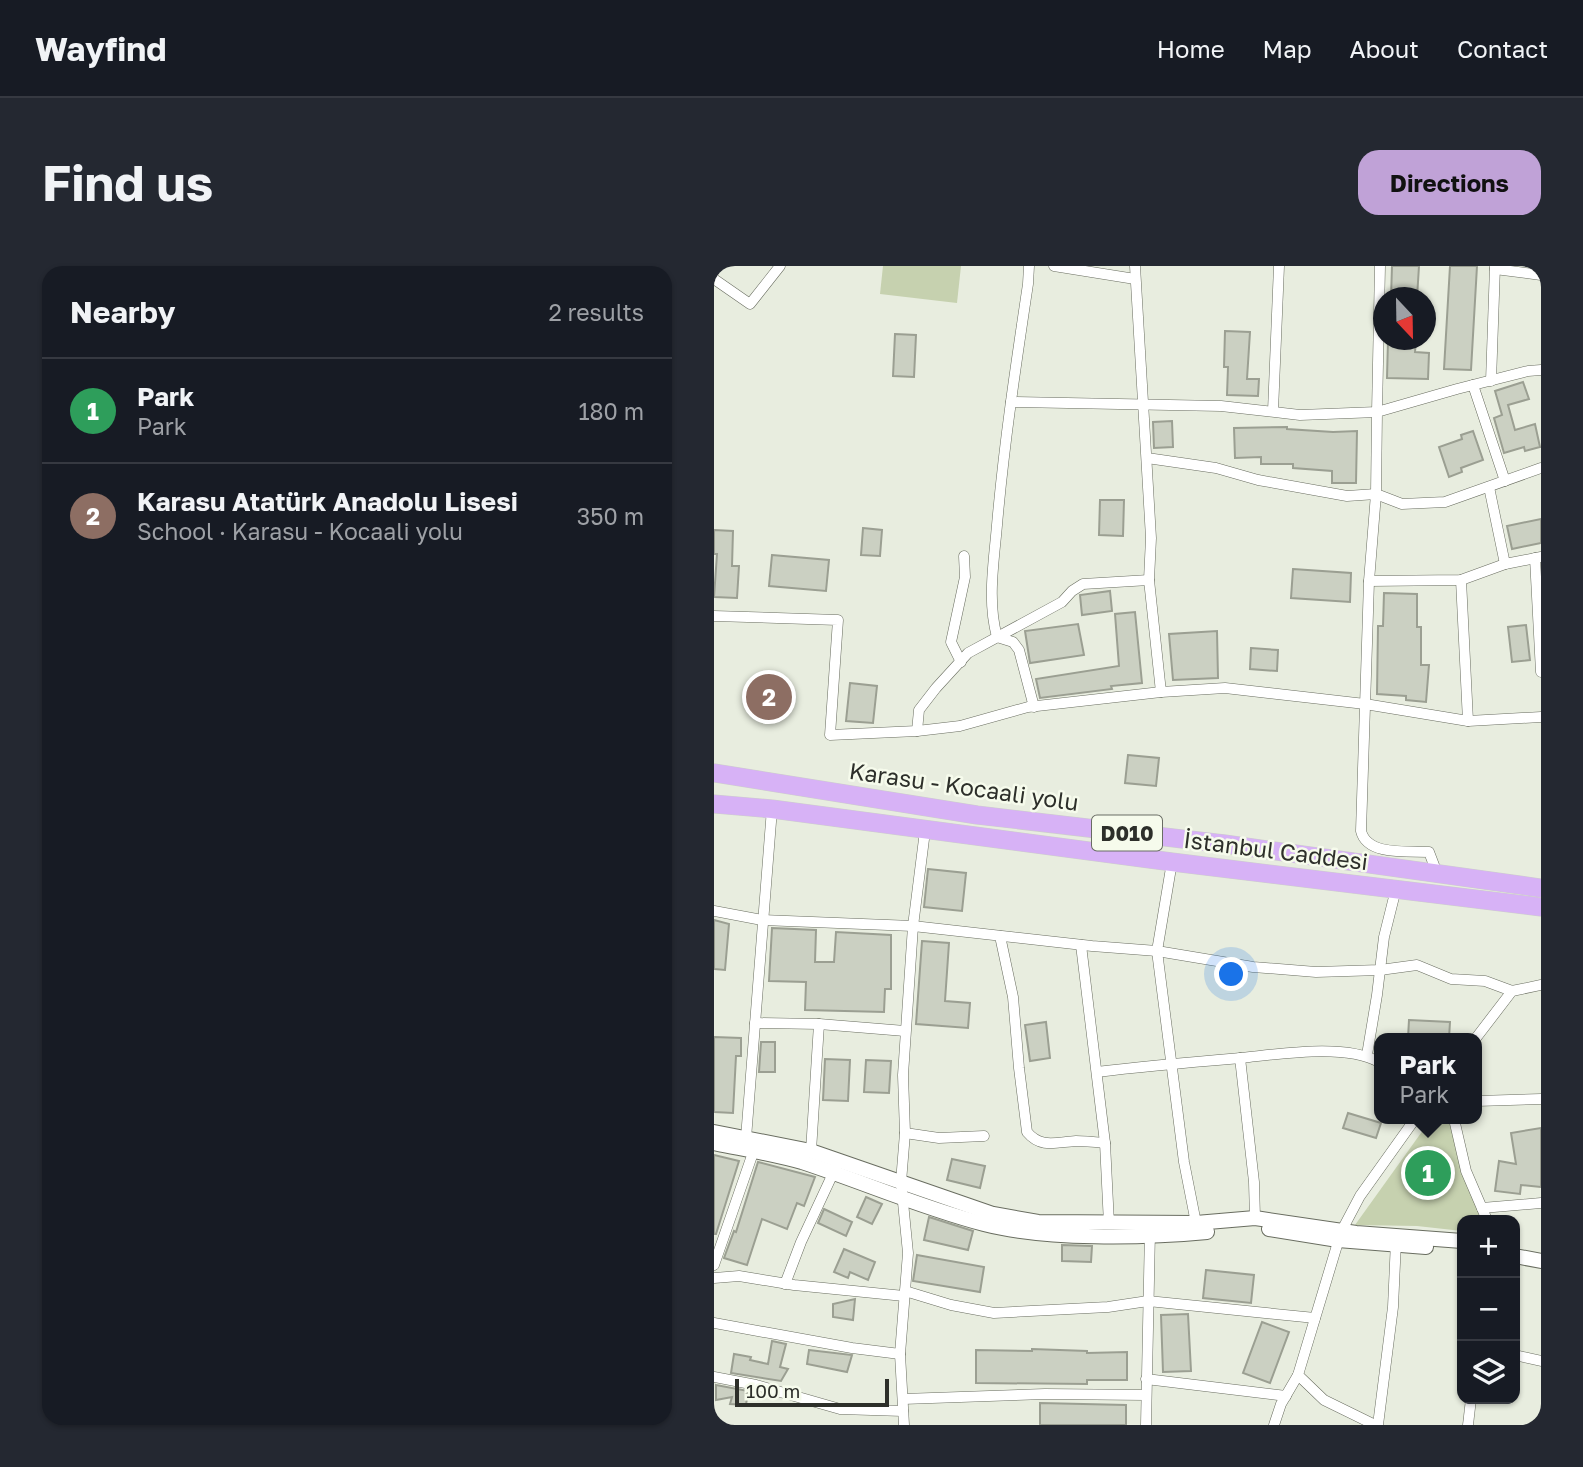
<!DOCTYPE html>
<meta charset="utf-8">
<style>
body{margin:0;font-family:"Golos Text",sans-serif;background:#242831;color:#f1f3f6}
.controls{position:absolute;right:21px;bottom:21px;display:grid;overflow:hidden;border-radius:14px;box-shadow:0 2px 5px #0004}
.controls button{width:63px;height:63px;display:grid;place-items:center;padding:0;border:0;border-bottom:2px solid #363941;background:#171b24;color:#f1f3f6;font:35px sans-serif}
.compass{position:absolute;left:659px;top:21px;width:63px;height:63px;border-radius:50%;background:#171b24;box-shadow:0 2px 5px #0004;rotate:158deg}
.scale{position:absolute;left:21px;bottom:18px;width:154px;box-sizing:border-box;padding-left:7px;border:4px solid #2d2f2a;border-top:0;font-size:19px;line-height:24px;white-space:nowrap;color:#2d2f2a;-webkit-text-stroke:5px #f6fbec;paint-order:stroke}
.you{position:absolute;left:518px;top:709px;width:24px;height:24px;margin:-18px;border:5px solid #fff;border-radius:50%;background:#1a73e8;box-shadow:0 0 0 10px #1a73e833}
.badge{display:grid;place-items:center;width:46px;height:46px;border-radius:50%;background:#c0a2d7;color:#fff;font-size:23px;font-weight:700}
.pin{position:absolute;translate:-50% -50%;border:4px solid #fff;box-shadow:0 2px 7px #0006}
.popup{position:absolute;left:660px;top:767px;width:108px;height:91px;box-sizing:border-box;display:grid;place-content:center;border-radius:14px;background:#171b24;filter:drop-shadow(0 2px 5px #0005);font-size:23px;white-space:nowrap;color:#9ea1a6}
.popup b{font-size:26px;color:#f1f3f6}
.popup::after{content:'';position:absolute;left:50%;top:100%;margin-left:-14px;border:14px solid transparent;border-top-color:#171b24}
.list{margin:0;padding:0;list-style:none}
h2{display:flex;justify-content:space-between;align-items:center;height:91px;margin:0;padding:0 28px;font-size:30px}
h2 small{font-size:23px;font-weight:400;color:#9ea1a6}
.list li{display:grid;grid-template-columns:46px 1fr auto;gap:21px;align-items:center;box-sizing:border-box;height:105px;padding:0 28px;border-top:2px solid #363941}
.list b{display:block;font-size:26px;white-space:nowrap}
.list p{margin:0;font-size:23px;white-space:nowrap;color:#9ea1a6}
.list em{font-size:23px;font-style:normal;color:#9ea1a6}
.icon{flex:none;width:38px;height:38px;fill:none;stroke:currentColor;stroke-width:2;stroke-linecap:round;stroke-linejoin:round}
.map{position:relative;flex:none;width:827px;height:1159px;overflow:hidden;border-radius:21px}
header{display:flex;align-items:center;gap:42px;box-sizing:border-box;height:98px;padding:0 35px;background:#171b24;border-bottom:2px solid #363941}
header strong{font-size:33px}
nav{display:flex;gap:38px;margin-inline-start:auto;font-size:24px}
.intro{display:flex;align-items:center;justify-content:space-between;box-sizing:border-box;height:168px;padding:0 42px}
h1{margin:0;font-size:49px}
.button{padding:18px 32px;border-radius:21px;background:#c0a2d7;color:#111;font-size:24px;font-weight:700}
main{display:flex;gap:42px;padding:0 42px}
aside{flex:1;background:#171b24;border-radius:21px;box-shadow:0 2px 5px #0004}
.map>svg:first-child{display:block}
</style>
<header>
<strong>Wayfind</strong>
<nav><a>Home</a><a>Map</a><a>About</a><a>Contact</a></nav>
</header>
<div class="intro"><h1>Find us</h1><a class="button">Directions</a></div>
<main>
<aside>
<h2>Nearby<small>2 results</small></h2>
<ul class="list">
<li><span class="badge" style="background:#2e9e5b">1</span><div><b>Park</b><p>Park</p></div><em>180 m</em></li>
<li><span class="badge" style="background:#8d6e63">2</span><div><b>Karasu Atatürk Anadolu Lisesi</b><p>School · Karasu - Kocaali yolu</p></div><em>350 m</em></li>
</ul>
</aside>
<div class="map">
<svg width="827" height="1159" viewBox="0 0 827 1159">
<rect width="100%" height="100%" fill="#e8eddf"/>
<g fill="#c6d1af">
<polygon points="169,0 247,0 243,37 166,28"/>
<polygon points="717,853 736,853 770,954 748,954 748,965 703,960 641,959"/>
</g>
<g fill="#cbd0c2" stroke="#9b9f92" stroke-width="2">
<polygon points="678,0 705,0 703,32 677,32"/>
<polygon points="736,0 763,0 757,104 730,103"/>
<polygon points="511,65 536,66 533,113 545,113 544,130 513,129 514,101 510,101"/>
<polygon points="181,68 202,69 200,111 179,110"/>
<polygon points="674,74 702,74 701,86 715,87 714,113 673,112"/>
<polygon points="809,116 815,133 794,139 801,164 821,158 826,181 811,185 810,181 790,187 780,152 788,149 781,125"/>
<polygon points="458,155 459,181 440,182 439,156"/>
<polygon points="573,161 573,163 619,166 643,165 642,217 618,217 618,205 579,202 579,198 547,198 547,191 521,192 520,162"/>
<polygon points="759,165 769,194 747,202 748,206 735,211 725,181 748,173 747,169"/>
<polygon points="386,234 410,234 409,270 385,269"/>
<polygon points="827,253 827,277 798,283 793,260"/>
<polygon points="149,262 168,264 166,290 147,289"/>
<polygon points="0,264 19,265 18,300 25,300 23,332 0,331 3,288 0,288"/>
<polygon points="58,289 115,294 112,325 55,320"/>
<polygon points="579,303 637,307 636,336 577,332"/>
<polygon points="396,325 398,345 368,349 366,329"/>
<polygon points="670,327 703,328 703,361 707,361 707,399 715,399 712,436 692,434 692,430 663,428 664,360 669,360"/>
<polygon points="421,346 428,417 397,420 398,423 326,432 322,413 405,400 401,348"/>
<polygon points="364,358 370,389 316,397 311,365"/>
<polygon points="812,359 816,394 798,396 794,361"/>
<polygon points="503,365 504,412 459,414 455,368"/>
<polygon points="537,382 564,384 563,405 536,403"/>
<polygon points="136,417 163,420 159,457 132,455"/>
<polygon points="414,489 445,492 442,520 411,517"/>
<polygon points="214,603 252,607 248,645 210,641"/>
<polygon points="0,654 15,658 11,704 0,703"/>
<polygon points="58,662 102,664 101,696 120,696 122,666 177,669 177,723 171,723 170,746 91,744 92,716 55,715"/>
<polygon points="208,675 235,677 231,735 256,737 254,762 202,758"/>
<polygon points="695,754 736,756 735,772 694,772"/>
<polygon points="332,756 336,792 316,795 311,759"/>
<polygon points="0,771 27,772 27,790 22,790 19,847 0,846"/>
<polygon points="47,776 61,776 61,806 45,806"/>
<polygon points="111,793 136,794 134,835 109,834"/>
<polygon points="152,794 177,795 175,827 150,826"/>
<polygon points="634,847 667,857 662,872 629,862"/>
<polygon points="827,862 827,921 807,919 806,928 781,925 785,895 802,898 797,867"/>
<polygon points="0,889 25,895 2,968 0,968"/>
<polygon points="238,893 271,900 266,922 233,914"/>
<polygon points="44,896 101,911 90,940 83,937 73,963 48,953 33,999 10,992 20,965 22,966"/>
<polygon points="152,931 168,938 158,958 143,951"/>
<polygon points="110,943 138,956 132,970 104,957"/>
<polygon points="215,951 259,965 254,984 210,974"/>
<polygon points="348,979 378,980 377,996 348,995"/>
<polygon points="130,983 161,996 154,1014 136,1006 134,1012 120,1006"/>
<polygon points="203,989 270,1001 266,1026 199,1015"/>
<polygon points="492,1004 540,1009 537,1037 489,1032"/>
<polygon points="141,1033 139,1054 119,1051 119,1038"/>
<polygon points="474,1048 477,1105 449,1106 447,1049"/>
<polygon points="548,1056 575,1066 556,1117 529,1107"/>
<polygon points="58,1075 72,1078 66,1101 74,1103 67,1115 17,1107 20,1088 37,1091 36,1094 54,1098"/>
<polygon points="318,1083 373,1085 373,1087 413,1086 413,1114 373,1114 373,1118 262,1117 262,1084 318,1085"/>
<polygon points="95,1084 138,1089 133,1106 93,1098"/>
<polygon points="2,1119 34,1125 32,1139 16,1138 18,1131 2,1134"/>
<polygon points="326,1137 412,1139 412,1159 326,1159"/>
</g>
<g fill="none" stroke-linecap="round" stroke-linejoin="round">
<g stroke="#696d60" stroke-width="11">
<g id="street">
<path d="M 315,0 L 314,18 C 302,98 290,178 283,259 C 280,295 273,335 283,371 L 299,376 L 305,384 L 320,441"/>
<polyline points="340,0 421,13"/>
<polyline points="421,0 437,272 435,314 447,426"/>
<polyline points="781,3 827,9"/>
<polyline points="0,13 36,38 66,0"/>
<polyline points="777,115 781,0"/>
<polyline points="759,119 791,215"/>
<polyline points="297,136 507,140 586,149 663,146 666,0"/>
<polyline points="559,145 565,0"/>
<polyline points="433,192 502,202 544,214 633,230 662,228 688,238 731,236 827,202"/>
<polyline points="775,221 791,298"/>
<polyline points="821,292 827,406"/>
<polyline points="747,314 754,455"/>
<polyline points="655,315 747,314 791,298 827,291"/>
<polyline points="0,350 124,354 116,469 203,465 246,460 314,441 447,426 511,422 651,438 754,455 827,451"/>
<polyline points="247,396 237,376 251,311 250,290"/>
<polyline points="203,465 205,444 222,422 254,387 348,336 358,325 369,318 435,314"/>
<polyline points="458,596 443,685 470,896 482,957"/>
<path d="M 723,607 L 715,586 C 694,585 653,590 647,565 L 655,315 L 662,228 L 663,146 L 743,123 L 814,105 L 827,104"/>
<polyline points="0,645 48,654 199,660 378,680 443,685 539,701 602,706 666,704 703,699 737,713 771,715 798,725"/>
<path d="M 286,670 L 299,731 L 305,802 L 313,866 C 327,883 343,876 362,875 C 371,875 381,876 391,877"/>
<polyline points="367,679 391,877 395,958"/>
<polyline points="41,757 105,758 191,765"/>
<polyline points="762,772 798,725 827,719"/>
<polyline points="653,789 663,729 670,671 682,623"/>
<polyline points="526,792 540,916 541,952"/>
<path d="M 383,806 C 431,800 479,796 527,792 C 566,788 631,777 665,796"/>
<polyline points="763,835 827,833"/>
<polyline points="740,853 752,905 773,954"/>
<polyline points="191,867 225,872 270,870"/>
<polyline points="32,872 58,543"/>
<polyline points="97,885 105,758"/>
<polyline points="768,942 827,937"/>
<polyline points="0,999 41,881"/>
<polyline points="0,1012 25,1010 80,1019 190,1030"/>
<polyline points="71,1018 87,976 122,901"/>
<polyline points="191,1025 237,1039 280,1047 394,1041 434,1035 601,1052"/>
<polyline points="0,1057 138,1082 186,1088"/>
<polyline points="801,1089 827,1095"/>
<polyline points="0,1111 42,1119 126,1143 189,1145"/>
<polyline points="432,1113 572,1130"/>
<polyline points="189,1133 331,1128 432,1129"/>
<polyline points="190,1159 186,1088 194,987 187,916 191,867 189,809 199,660 211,565"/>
<polyline points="432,1159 436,965"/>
<polyline points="560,1159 567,1138 584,1109"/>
<polyline points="661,1159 610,1134 584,1109 627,966 646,930 701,853"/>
<polyline points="664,1159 679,1041 682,975"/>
<polyline points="754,1159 757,1133"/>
</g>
</g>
<g stroke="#696d60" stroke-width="16">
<g id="secondary">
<polyline points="0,866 97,885 279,948 324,956 482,957 541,952 642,967 748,975"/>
<path d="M 0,877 C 29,883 60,888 88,896 C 149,916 208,942 270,958 C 332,974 429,972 493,966"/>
<polyline points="555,963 624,974 712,981"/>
<polyline points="801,990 827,995"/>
</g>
</g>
<g stroke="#cdcdcc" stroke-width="19">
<g id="highway">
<polyline points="0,507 263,549 511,578 827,622"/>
<polyline points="0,538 58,543 458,596 827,641"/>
</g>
</g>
<use href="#street" stroke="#fff" stroke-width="10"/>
<use href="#secondary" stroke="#fff" stroke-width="14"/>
<use href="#highway" stroke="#d7b2f6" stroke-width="18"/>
</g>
<g text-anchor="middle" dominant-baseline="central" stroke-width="5" stroke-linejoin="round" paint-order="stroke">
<rect fill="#f6fbec" stroke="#696c64" stroke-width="2" x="378" y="549.5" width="70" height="35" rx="5"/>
<g font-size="21" font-weight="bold" fill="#2d2f2a">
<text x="413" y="567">D010</text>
</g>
<g font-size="23" fill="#2d2f2a" stroke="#f6fbec">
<text transform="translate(250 520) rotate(8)">Karasu - Kocaali yolu</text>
<text transform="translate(562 584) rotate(7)">İstanbul Caddesi</text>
</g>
</g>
</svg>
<div class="controls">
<button>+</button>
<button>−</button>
<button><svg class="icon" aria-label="layers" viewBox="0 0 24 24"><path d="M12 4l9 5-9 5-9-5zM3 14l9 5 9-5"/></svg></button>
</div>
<svg class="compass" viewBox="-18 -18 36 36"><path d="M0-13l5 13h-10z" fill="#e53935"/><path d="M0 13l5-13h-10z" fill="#9ea1a6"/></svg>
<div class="scale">100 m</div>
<div class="you"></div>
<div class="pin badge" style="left:714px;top:907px;background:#2e9e5b">1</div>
<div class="popup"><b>Park</b>Park</div>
<div class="pin badge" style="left:55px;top:431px;background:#8d6e63">2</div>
</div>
</main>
